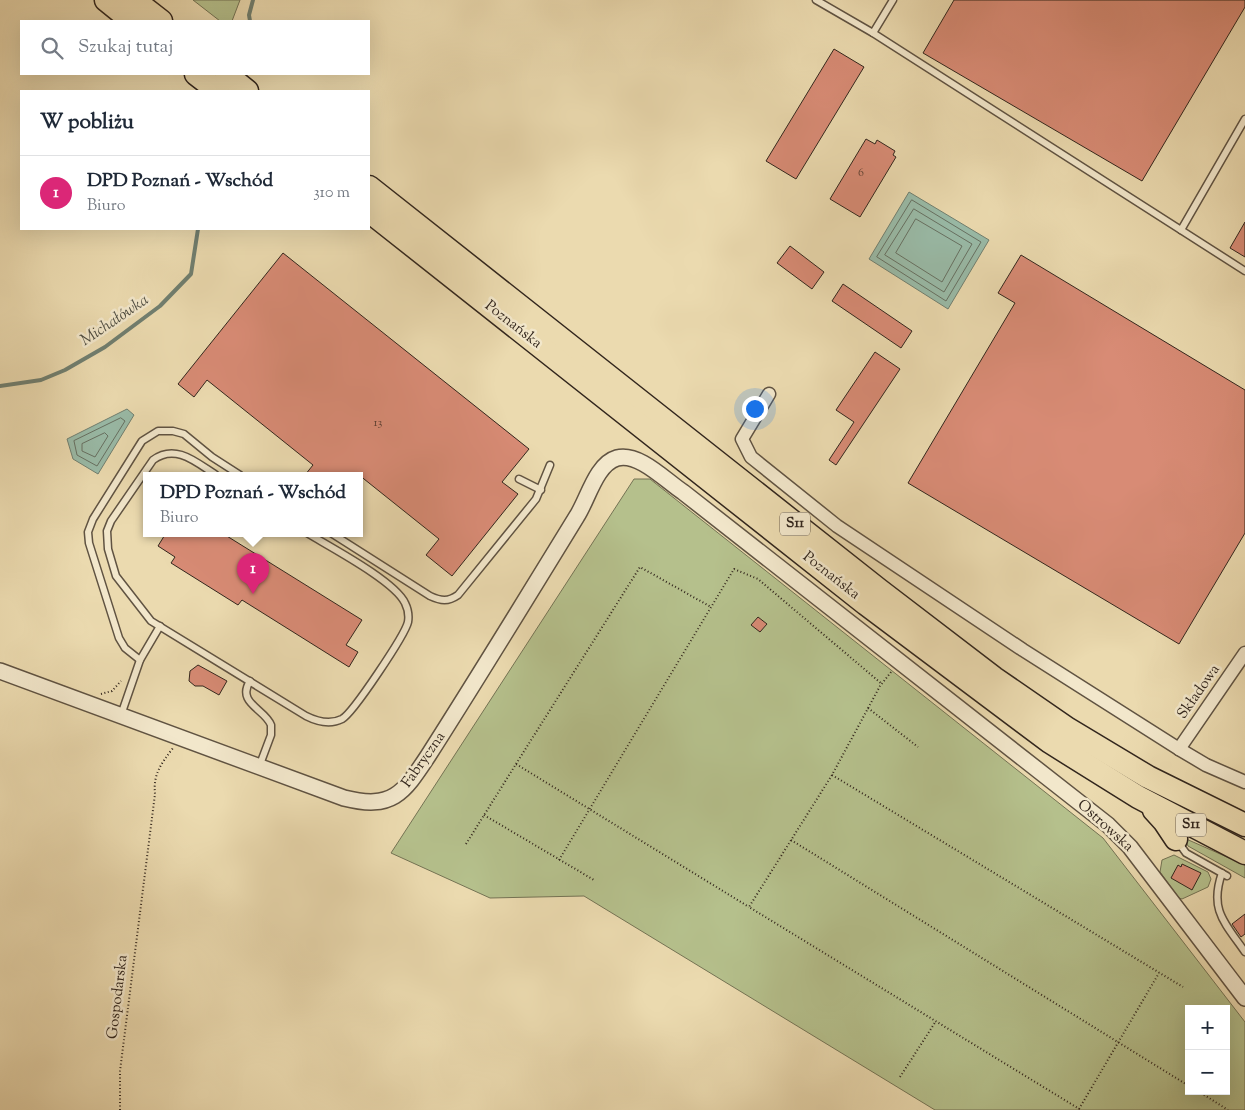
<!DOCTYPE html>
<html lang="pl">
<meta charset="utf-8">
<style>
body{margin:0;font-family:"Sorts Mill Goudy",serif;background:#f2f2f3;color:#1f2937}
.controls{position:absolute;right:15px;bottom:15px;display:grid;overflow:hidden;border-radius:0px;box-shadow:0 5px 20px #0002}
.controls button{width:45px;height:45px;display:grid;place-items:center;padding:0;border:0;border-bottom:1px solid #e0e1e3;background:#fff;color:#1f2937;font:25px sans-serif}
.you{position:absolute;left:754px;top:408px;width:18px;height:18px;margin:-12px;border:4px solid #fff;border-radius:50%;background:#1a73e8;box-shadow:0 0 0 8px #1a73e833}
.badge{display:grid;place-items:center;width:32px;height:32px;border-radius:50%;background:#db2777;color:#fff;font-size:16px;font-weight:700}
.pin{position:absolute;translate:-50% -41px;filter:drop-shadow(0 1px 2px #0008)}
.pin::after{content:'';position:absolute;top:26px;width:18px;height:15px;background:inherit;clip-path:polygon(0 0,100% 0,50% 100%)}
.popup{position:absolute;left:143px;top:472px;width:220px;height:65px;box-sizing:border-box;display:grid;place-content:center;border-radius:0px;background:#fff;filter:drop-shadow(0 1px 4px #0005);font-size:16px;white-space:nowrap;color:#747a83}
.popup b{font-size:19px;color:#1f2937}
.popup::after{content:'';position:absolute;left:50%;top:100%;margin-left:-10px;border:10px solid transparent;border-top-color:#fff}
.list{margin:0;padding:0;list-style:none}
h2{display:flex;justify-content:space-between;align-items:center;height:65px;margin:0;padding:0 20px;font-size:21px}
h2 small{font-size:16px;font-weight:400;color:#747a83}
.list li{display:grid;grid-template-columns:32px 1fr auto;gap:15px;align-items:center;box-sizing:border-box;height:75px;padding:0 20px;border-top:1px solid #e0e1e3}
.list b{display:block;font-size:19px;white-space:nowrap}
.list p{margin:0;font-size:16px;white-space:nowrap;color:#747a83}
.list em{font-size:16px;font-style:normal;color:#747a83}
.icon{flex:none;width:28px;height:28px;fill:none;stroke:currentColor;stroke-width:2;stroke-linecap:round;stroke-linejoin:round}
.map{position:relative;flex:none;width:1245px;height:1110px;overflow:hidden}
.search{position:absolute;background:#fff;box-shadow:0 5px 20px #0002;left:20px;top:20px;width:350px;height:55px;display:flex;align-items:center;gap:12px;box-sizing:border-box;padding:0 18px;border-radius:0px;color:#747a83;font-size:19px}
.panel{position:absolute;background:#fff;box-shadow:0 5px 20px #0002;left:20px;top:90px;width:350px;height:140px;border-radius:0px}
.map>svg:first-child{display:block}
</style>
<div class="map">
<svg width="1245" height="1110" viewBox="0 0 1245 1110">
<rect width="100%" height="100%" fill="#ebdaaf"/>
<filter id="stains"><feTurbulence type="fractalNoise" baseFrequency=".004" numOctaves="4"/><feColorMatrix values="0 0 0 0 .2 0 0 0 0 .09 0 0 0 0 .02 0 0 0 .5 -.17"/></filter>
<radialGradient id="worn" r=".72"><stop offset=".6" stop-color="#630" stop-opacity="0"/><stop offset="1" stop-color="#630" stop-opacity=".3"/></radialGradient>
<g fill="#b5c08c" stroke="#747354" fill-rule="evenodd">
<polygon points="193,0 240,0 232,21 220,21"/>
<path d="M 634,479 L 650,479 L 1103,838 L 1245,1022 L 1245,1110 L 935,1110 L 584,896 L 490,898 L 391,853 ZM 1189,1009 L 1226,1009 L 1226,1091 L 1189,1091 Z"/>
<polygon points="1184,838 1245,865 1245,878 1188,846"/>
<polygon points="1174,855 1208,872 1211,879 1208,887 1182,899 1179,898 1160,872 1162,860"/>
</g>
<g fill="#99bba8" stroke="#707f70">
<polygon points="909,192 989,240 948,309 869,259"/>
<polygon points="127,409 134,415 98,474 73,459 67,439"/>
</g>
<g fill="none" stroke-linecap="round" stroke-linejoin="round">
<g stroke="#667062" stroke-width="1">
<polygon points="912,200 981,242 946,301 877,257"/>
<polygon points="914,209 972,244 944,292 885,255"/>
<polygon points="916,219 962,246 942,282 896,253"/>
<polygon points="121,418 125,421 97,466 77,455 74,441"/>
<polygon points="105,433 108,436 95,457 82,451 82,444"/>
</g>
<g stroke="#707f70" stroke-width="4">
<polyline points="250,21 249,15 253,0"/>
<polyline points="0,386 41,380 65,370 105,347 160,306 191,274 198,229"/>
</g>
</g>
<g fill="#d88b75" stroke="#32261d">
<polygon points="954,0 1245,0 1245,7 1142,181 923,53"/>
<polygon points="834,49 864,67 796,179 766,161"/>
<polygon points="866,139 875,144 877,140 895,151 893,155 896,157 860,217 830,199"/>
<polygon points="1245,222 1245,257 1230,248"/>
<polygon points="790,246 824,272 812,289 777,263"/>
<polygon points="283,253 529,449 502,482 518,494 452,576 426,555 439,539 359,475 305,475 313,465 207,380 194,397 178,384"/>
<polygon points="1021,255 1245,390 1245,533 1179,644 908,483 1015,303 998,293"/>
<polygon points="843,284 912,331 901,348 832,301"/>
<polygon points="875,352 900,369 836,465 829,460 854,422 836,410"/>
<polygon points="166,533 222,533 362,620 346,645 358,652 349,667 242,600 238,605 171,563 175,557 158,546"/>
<polygon points="758,617 767,624 760,632 751,625"/>
<polygon points="198,665 227,681 219,695 203,686 195,686 189,681 190,671"/>
<polygon points="1182,864 1201,873 1192,890 1171,878 1178,865 1181,867"/>
<polygon points="1245,914 1245,934 1241,937 1232,924"/>
</g>
<g fill="none" stroke-linecap="round" stroke-linejoin="round">
<g stroke="#605342" stroke-width="9">
<g id="service">
<polyline points="816,0 873,33 1245,271"/>
<polyline points="873,33 893,0"/>
<polyline points="1181,230 1245,119"/>
<path d="M 216,475 C 197,463 176,443 153,460 L 111,521 L 107,531 L 108,549 L 116,576 L 151,621 L 306,716 C 318,722 330,725 342,719 C 353,713 405,635 408,622 C 409,616 408,609 405,603 C 395,581 330,547 307,533"/>
<polyline points="519,479 541,490"/>
<path d="M 331,533 L 430,596 C 441,601 448,602 458,595 L 536,499 L 550,465"/>
<polyline points="140,660 125,648 119,638 89,543 88,532 93,519 142,441 158,431 173,431 184,434 212,457 240,475"/>
<path d="M 250,681 C 236,703 265,709 271,725 L 271,735 L 259,767"/>
<polyline points="121,715 140,660 160,626"/>
<polyline points="1178,842 1186,853 1227,876"/>
<path d="M 1222,873 C 1209,910 1225,923 1245,952"/>
</g>
</g>
<g stroke="#605342" stroke-width="15">
<g id="minor">
<polyline points="769,394 742,439 751,457 837,526 1023,650 1179,749 1206,765 1245,782"/>
<polyline points="1179,749 1245,653"/>
</g>
</g>
<g stroke="#605342" stroke-width="18">
<path id="tertiary" d="M 0,671 L 344,798 C 392,810 403,794 428,756 C 479,676 528,596 577,516 C 588,499 596,464 617,458 C 639,452 666,481 683,492 L 1108,825 L 1130,847 L 1245,998"/>
</g>
<g stroke="#32261d" stroke-width="25">
<g id="motorway">
<polyline points="106,0 132,21"/>
<polyline points="134,0 161,21"/>
<polyline points="196,74 218,91"/>
<polyline points="226,74 247,91"/>
<polyline points="369,187 879,590 994,678 1068,729 1148,777 1245,825"/>
<polyline points="369,211 866,604 1050,742 1138,797 1245,853"/>
<polyline points="1154,810 1164,821 1176,839"/>
</g>
</g>
<g stroke="#32261d" stroke-width="2" stroke-dasharray="1 2.5" stroke-linecap="butt">
<polyline points="891,672 880,686 832,775 749,907 1081,1110"/>
<polyline points="101,694 112,691 121,681"/>
<polyline points="868,708 918,747"/>
<polyline points="516,764 640,567 711,607"/>
<polyline points="832,775 1183,987"/>
<polyline points="484,815 594,880"/>
<polyline points="791,840 1189,1086"/>
<polyline points="466,844 516,764 749,907"/>
<polyline points="559,860 734,569 758,579 882,684"/>
<polyline points="900,1077 936,1021"/>
<polyline points="1198,1091 1228,1110"/>
<polyline points="1079,1109 1159,973"/>
<path d="M 120,1110 L 120,1071 L 155,794 C 153,774 161,764 173,748"/>
</g>
<use href="#service" stroke="#f2e7cb" stroke-width="6"/>
<use href="#minor" stroke="#f2e7cb" stroke-width="12"/>
<use href="#tertiary" stroke="#f2e7cb" stroke-width="15"/>
<use href="#motorway" stroke="#ebdaaf" stroke-width="22"/>
</g>
<g text-anchor="middle" dominant-baseline="central" stroke-width="5" stroke-linejoin="round" paint-order="stroke">
<g font-size="12" fill="#5c3f33">
<text x="861" y="173">6</text>
<text x="378" y="423">13</text>
</g>
<g fill="#f2e7cb" stroke="#6c6051" stroke-width="1">
<rect x="780" y="512.5" width="30" height="23" rx="4"/>
<rect x="1176" y="813.5" width="30" height="23" rx="4"/>
</g>
<g font-size="14" font-weight="bold" fill="#32261d">
<text x="795" y="524">S11</text>
<text x="1191" y="825">S11</text>
</g>
<g font-size="15" fill="#32261d" stroke="#f2e7cb">
<text transform="translate(513 325) rotate(38)">Poznańska</text>
<text transform="translate(831 576) rotate(38)">Poznańska</text>
<text transform="translate(1199 692) rotate(-55)">Składowa</text>
<text transform="translate(424 760) rotate(-55)">Fabryczna</text>
<text transform="translate(1105 826) rotate(42)">Ostrowska</text>
<text transform="translate(118 997) rotate(-83)">Gospodarska</text>
</g>
<g font-size="16" font-style="italic" fill="#4c4b40" stroke="#f2e7cb">
<text transform="translate(115 321) rotate(-34)">Michałówka</text>
</g>
</g>
<rect width="100%" height="100%" filter="url(#stains)"/>
<rect width="100%" height="100%" fill="url(#worn)"/>
</svg>
<div class="controls">
<button>+</button>
<button>−</button>
</div>
<div class="you"></div>
<div class="pin badge" style="left:253px;top:594px">1</div>
<div class="popup"><b>DPD Poznań - Wschód</b>Biuro</div>
<div class="search"><svg class="icon" aria-label="search" viewBox="0 0 24 24"><circle cx="10" cy="10" r="6"/><path d="M15 15l6 6"/></svg>Szukaj tutaj</div>
<section class="panel">
<h2>W pobliżu<small></small></h2>
<ul class="list">
<li><span class="badge">1</span><div><b>DPD Poznań - Wschód</b><p>Biuro</p></div><em>310 m</em></li>
</ul>
</section>
</div>
